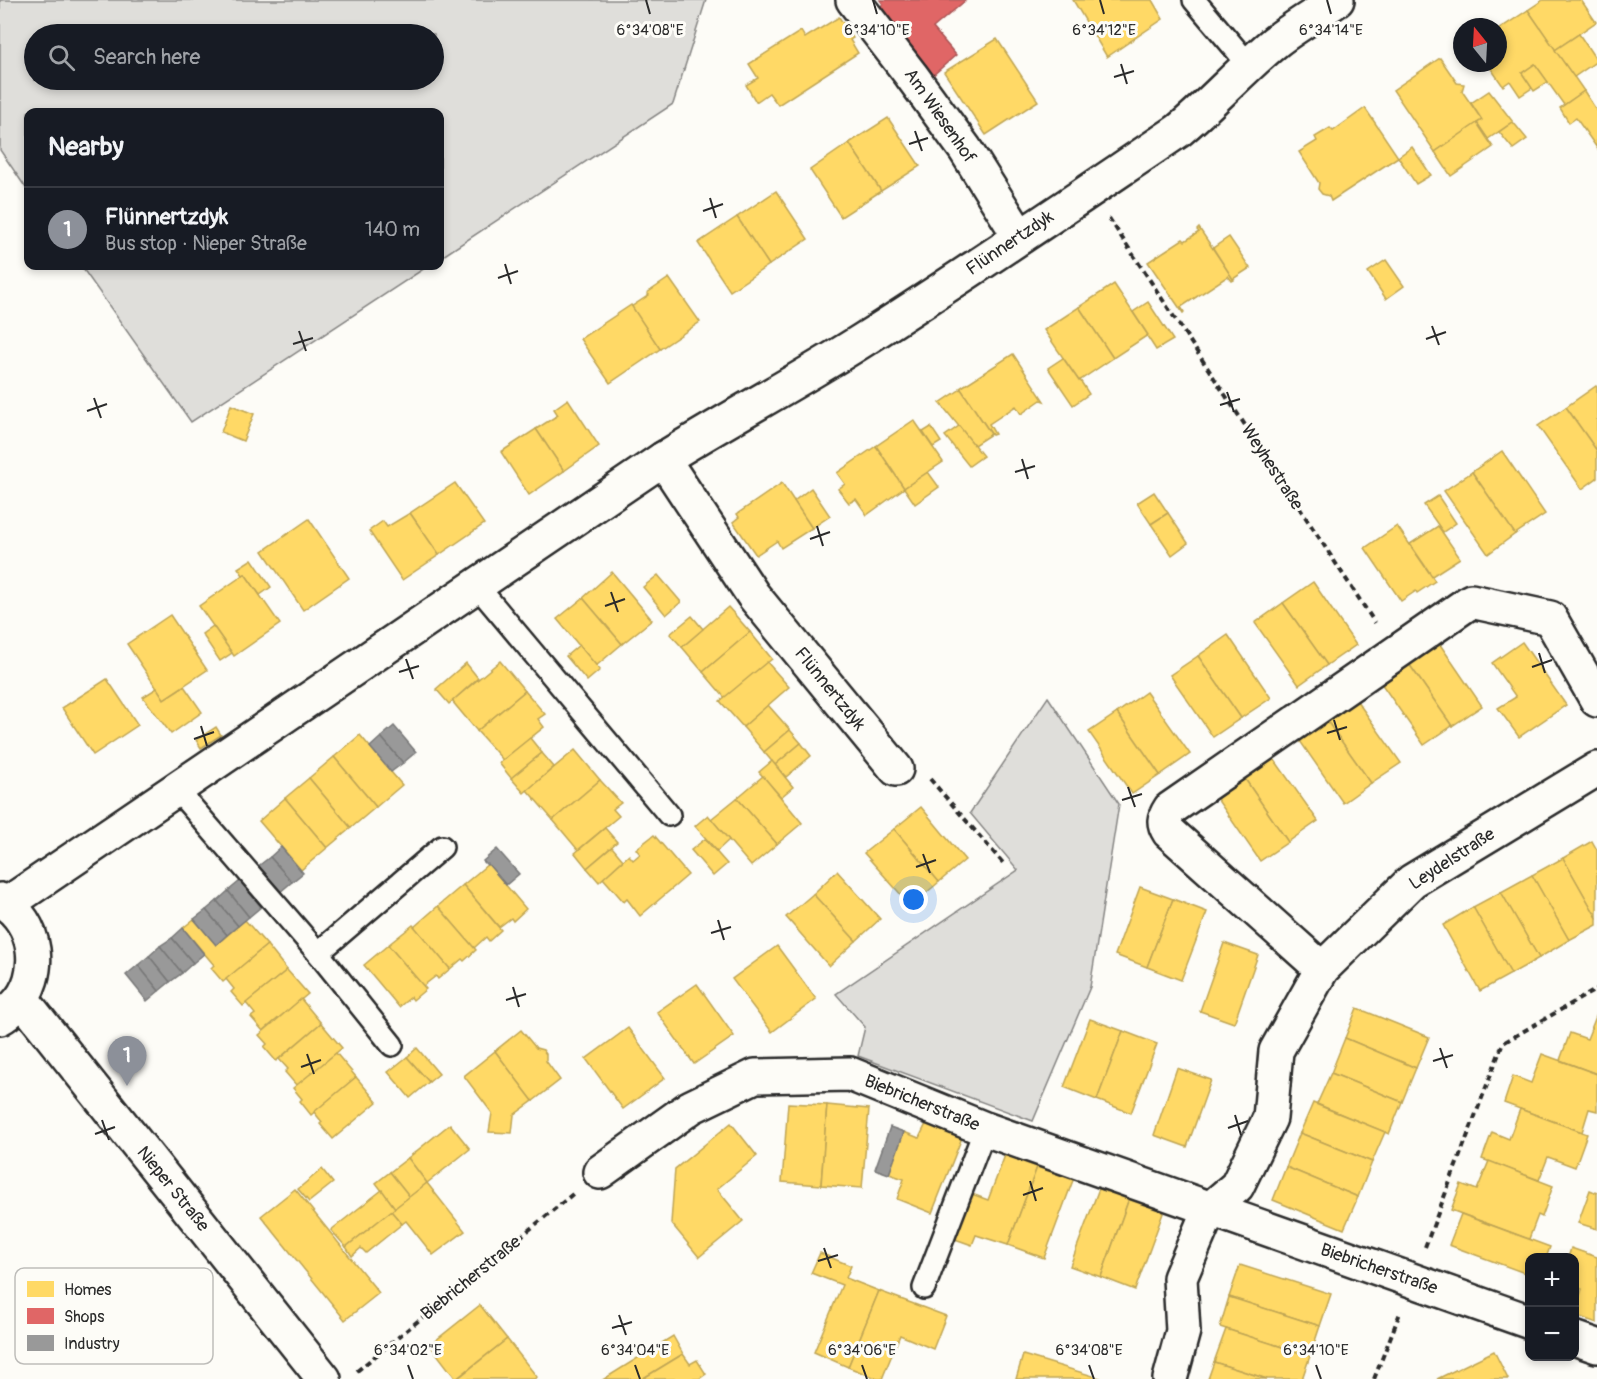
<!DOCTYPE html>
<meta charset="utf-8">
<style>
body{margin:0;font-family:Pangolin,sans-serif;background:#242831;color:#f1f3f6}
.controls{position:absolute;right:18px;bottom:18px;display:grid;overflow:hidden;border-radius:12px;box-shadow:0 3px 9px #0003}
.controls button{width:54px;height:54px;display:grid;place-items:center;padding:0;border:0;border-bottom:2px solid #363941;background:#171b24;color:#f1f3f6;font:30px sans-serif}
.compass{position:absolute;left:1453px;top:18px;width:54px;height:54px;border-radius:50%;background:#171b24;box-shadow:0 3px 9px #0003;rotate:342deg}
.you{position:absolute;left:914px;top:900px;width:21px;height:21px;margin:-15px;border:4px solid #fff;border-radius:50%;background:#1a73e8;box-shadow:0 0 0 9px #1a73e833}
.badge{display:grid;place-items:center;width:39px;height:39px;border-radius:50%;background:#8c9099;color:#fff;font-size:20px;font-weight:700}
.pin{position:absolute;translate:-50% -50px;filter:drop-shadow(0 2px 3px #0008)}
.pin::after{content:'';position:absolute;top:32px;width:21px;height:18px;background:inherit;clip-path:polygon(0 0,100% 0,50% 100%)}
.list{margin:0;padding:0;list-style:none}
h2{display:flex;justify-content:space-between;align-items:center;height:78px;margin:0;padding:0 24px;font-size:26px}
h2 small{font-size:20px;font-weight:400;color:#9ea1a6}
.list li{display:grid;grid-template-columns:39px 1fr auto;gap:18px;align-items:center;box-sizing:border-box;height:84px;padding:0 24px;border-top:2px solid #363941}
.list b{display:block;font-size:22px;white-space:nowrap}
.list p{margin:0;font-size:20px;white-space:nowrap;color:#9ea1a6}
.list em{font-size:20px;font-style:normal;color:#9ea1a6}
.icon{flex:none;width:33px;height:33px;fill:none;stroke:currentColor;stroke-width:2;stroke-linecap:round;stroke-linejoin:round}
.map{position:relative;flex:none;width:1597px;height:1379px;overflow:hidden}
.search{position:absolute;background:#171b24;box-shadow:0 3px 9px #0003;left:24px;top:24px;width:420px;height:66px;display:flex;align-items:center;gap:15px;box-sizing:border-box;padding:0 21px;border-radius:33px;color:#9ea1a6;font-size:22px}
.panel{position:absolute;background:#171b24;box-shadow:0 3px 9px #0003;left:24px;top:108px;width:420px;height:162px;border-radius:12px}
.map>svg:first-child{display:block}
</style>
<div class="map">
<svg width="1597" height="1379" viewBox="0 0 1597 1379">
<rect width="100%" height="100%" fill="#fdfcf7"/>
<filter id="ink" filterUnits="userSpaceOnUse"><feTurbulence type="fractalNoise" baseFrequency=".0167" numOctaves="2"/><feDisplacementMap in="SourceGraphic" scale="12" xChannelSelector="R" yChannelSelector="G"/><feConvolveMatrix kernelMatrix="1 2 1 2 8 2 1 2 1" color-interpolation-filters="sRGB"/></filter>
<g filter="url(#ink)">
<g fill="#dfdeda" stroke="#858482" stroke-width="1.5" fill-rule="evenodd">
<path d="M 0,0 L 706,0 L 673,104 L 440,258 L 440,112 L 28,112 L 28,191 L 0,150 ZM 34,34 L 434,34 L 434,80 L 34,80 Z"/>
<polygon points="81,266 428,266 191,422"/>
<polygon points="1048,697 1119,804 1090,987 1033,1121 858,1056 865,1027 836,994 1018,870 970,813"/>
</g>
<g fill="#ffd966" stroke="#bfa554" stroke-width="1.5">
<polygon points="1073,0 1152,0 1163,19 1107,57"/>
<polygon points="1543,0 1581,0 1596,22 1555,50 1528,10"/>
<polygon points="1528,10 1584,91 1564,105 1535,64 1522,73 1532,88 1520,96 1510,81 1503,86 1487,63 1498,63 1498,54 1502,51 1498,45 1498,30"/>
<polygon points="839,17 853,38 850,40 858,53 778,105 769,93 756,102 746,85 758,78 749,64 801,31 805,38"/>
<polygon points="1579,34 1597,61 1574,77 1555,50"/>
<polygon points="997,39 1038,101 986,135 944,72"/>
<polygon points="1440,58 1457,83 1464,84 1462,91 1482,120 1435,152 1393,90"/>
<polygon points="1535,64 1548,82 1534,91 1522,73"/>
<polygon points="1489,91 1513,122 1488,139 1477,123 1482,120 1471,103"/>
<polygon points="1584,91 1597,111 1597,148 1576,118 1569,123 1560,108"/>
<polygon points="1365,108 1398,157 1331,201 1329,196 1322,194 1318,189 1319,183 1299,152 1317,141 1315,137 1330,128 1333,131"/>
<polygon points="888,118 920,166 881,191 849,143"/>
<polygon points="1513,122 1527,139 1513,149 1499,132"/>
<polygon points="1477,123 1493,147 1451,176 1435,152"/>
<polygon points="849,143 881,191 841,217 810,170"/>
<polygon points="1412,147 1431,175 1416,184 1398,157"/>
<polygon points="776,191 808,239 769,265 737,217"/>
<polygon points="737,217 769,265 730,291 698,243"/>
<polygon points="1199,228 1234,280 1232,281 1228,276 1181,307 1184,312 1183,313 1148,262 1183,239 1185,241 1199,232 1197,230"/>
<polygon points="1229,237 1250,268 1233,279 1213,248"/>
<polygon points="1386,260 1404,286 1386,299 1368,272"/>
<polygon points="669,278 700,322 660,349 631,307 649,295 647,293"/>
<polygon points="1114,284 1148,335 1113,358 1079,307"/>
<polygon points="1148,302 1173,340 1156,350 1147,336 1148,335 1133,312"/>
<polygon points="631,305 660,349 610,383 580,339"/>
<polygon points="1079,307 1113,358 1079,381 1044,330"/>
<polygon points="1013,354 1044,401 1041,400 1021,414 1016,406 989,424 995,434 992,435 960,388"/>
<polygon points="1063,358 1079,381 1080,380 1089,394 1073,405 1048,368"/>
<polygon points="1596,386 1597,387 1597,451 1566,407"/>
<polygon points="961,389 991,434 974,445 940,403"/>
<polygon points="568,399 599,446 564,471 536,429 558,415 554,409"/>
<polygon points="231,405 254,414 243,441 221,432"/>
<polygon points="1566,407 1597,451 1597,478 1582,489 1538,426"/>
<polygon points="914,420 943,462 904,488 876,446"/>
<polygon points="959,426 983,456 969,466 945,436"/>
<polygon points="931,427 941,442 933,447 923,432"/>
<polygon points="536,429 564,471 529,495 501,452"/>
<polygon points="876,446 904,488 867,515 856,499 849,503 838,489 845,484 837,473"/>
<polygon points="1502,451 1545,514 1515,534 1472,472"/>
<polygon points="928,472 939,487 915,504 904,488"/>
<polygon points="1472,472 1515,534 1488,554 1444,491"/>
<polygon points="455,483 484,524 439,555 410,513"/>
<polygon points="782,483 812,528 781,548 777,541 756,555 733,522 739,517 737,514"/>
<polygon points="811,488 830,516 812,528 794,501"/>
<polygon points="1154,492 1168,513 1151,524 1137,503"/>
<polygon points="1438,496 1456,523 1443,532 1424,505"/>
<polygon points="410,513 439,555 402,580 369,531 383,521 387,527"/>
<polygon points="1168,513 1188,543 1172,555 1151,524"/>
<polygon points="309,519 349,578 303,610 263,551"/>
<polygon points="1397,526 1435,581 1417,593 1416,591 1401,601 1365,548"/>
<polygon points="1438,526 1460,558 1432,576 1410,544"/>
<polygon points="252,559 271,587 260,595 245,574 243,575 238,568"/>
<polygon points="612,572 652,620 622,644 583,598"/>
<polygon points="245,574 280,624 234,656 199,606"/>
<polygon points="658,575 681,602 666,615 643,587"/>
<polygon points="1313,582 1356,645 1327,665 1283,603"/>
<polygon points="583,598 622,644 596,666 557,619"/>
<polygon points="1283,603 1327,665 1299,685 1255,623"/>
<polygon points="728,607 750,632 703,672 682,647"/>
<polygon points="170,615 207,670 164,699 127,644"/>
<polygon points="692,616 703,629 682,647 670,634"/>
<polygon points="213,626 232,653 220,661 202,634"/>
<polygon points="750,632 772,659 725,698 703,672"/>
<polygon points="1228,635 1271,698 1241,718 1198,656"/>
<polygon points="1522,642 1566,705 1519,737 1498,708 1516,697 1492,663"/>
<polygon points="1439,643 1482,706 1452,726 1409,664"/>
<polygon points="579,645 600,670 587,681 566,656"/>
<polygon points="1198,656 1241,718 1213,737 1170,675"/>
<polygon points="500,661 525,691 477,731 452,701"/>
<polygon points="767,662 789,687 743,727 720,701"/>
<polygon points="466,663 478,678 449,704 436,689"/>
<polygon points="1409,664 1452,726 1424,745 1381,683"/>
<polygon points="107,679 138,725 93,755 62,708"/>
<polygon points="184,686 202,712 171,734 143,697 157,688 164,699"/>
<polygon points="525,691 545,714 538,719 544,727 503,760 477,731"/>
<polygon points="1146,692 1190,754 1160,775 1117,713"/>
<polygon points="1357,701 1401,763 1371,783 1327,721"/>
<polygon points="768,705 790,730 764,752 743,727"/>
<polygon points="1117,713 1160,775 1132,794 1089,732"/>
<polygon points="1327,721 1371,783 1343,803 1300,741"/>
<polygon points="216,727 221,735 201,748 196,740"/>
<polygon points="790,730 801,743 775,765 764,752"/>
<polygon points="360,735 402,785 376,807 334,757"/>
<polygon points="530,738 542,753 511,778 499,763"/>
<polygon points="801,743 811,756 786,777 775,765"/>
<polygon points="575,750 600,780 553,820 527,790"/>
<polygon points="542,753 554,767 524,793 511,778"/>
<polygon points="334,757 376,807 351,828 309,778"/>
<polygon points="1274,759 1318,821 1288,842 1245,779"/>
<polygon points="772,761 793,787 781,797 759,772"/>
<polygon points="763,776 802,823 777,844 737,798"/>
<polygon points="309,778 351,828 327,848 285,798"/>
<polygon points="1245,779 1288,842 1260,861 1217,799"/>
<polygon points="600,780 621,803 613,809 619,816 578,850 553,820"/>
<polygon points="285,798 327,848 301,870 259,821"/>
<polygon points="737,798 777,844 751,866 711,819"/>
<polygon points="921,807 965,860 939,882 894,829"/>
<polygon points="708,815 729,840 717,851 695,826"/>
<polygon points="605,828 617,842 587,868 575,853"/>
<polygon points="894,829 939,882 911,906 864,853"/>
<polygon points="654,835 688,875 640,916 627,899 624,902 603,878 629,855 633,860 640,854 636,849"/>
<polygon points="705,839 727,864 713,876 691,850"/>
<polygon points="1592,841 1597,850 1597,918 1563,858"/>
<polygon points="612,847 623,860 599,882 587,868"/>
<polygon points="1563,858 1597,918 1597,925 1569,940 1532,875"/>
<polygon points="488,864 526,909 513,921 511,918 499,927 463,885"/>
<polygon points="837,871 880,919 856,941 813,894"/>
<polygon points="1532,875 1569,940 1539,958 1501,892"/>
<polygon points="463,885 501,930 489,941 486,937 474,948 438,906"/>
<polygon points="1140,887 1173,899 1147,967 1115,955"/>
<polygon points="1501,892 1539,958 1511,974 1473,907"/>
<polygon points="813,894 856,941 829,966 786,917"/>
<polygon points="1173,899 1207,912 1181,980 1147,967"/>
<polygon points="438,906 476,950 464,961 462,959 450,969 414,927"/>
<polygon points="1473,907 1511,974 1480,991 1443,925"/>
<polygon points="194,919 216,945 245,920 267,945 223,982 211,968 214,965 183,928"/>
<polygon points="413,925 450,969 438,979 436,976 423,986 388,945"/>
<polygon points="1224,943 1258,955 1234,1023 1200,1011"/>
<polygon points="267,945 287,970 243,1006 231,992 234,989 226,979"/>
<polygon points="388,945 426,989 413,1000 411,997 399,1007 364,965"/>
<polygon points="777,946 816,999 772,1032 732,979"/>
<polygon points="287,970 308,994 263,1031 251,1017 255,1014 246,1003"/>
<polygon points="697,984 734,1036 694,1064 657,1012"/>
<polygon points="301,999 321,1023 276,1061 264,1047 267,1044 259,1035"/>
<polygon points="1357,1008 1429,1037 1416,1068 1345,1038"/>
<polygon points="1597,1014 1597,1074 1560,1060 1570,1033 1587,1039"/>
<polygon points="1090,1019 1123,1031 1097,1100 1064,1087"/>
<polygon points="321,1023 342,1048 297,1086 285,1072 288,1069 279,1059"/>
<polygon points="628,1028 665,1078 623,1109 586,1059"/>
<polygon points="521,1030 536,1048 543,1050 546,1054 546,1061 560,1080 533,1101 495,1051"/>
<polygon points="1123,1031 1157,1044 1131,1113 1097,1100"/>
<polygon points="1345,1038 1416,1068 1402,1102 1331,1073"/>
<polygon points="417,1048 439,1074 429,1082 407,1057"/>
<polygon points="495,1051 533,1101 514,1115 512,1133 489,1132 492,1113 464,1076"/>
<polygon points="336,1053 356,1077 311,1115 300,1101 302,1099 293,1088"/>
<polygon points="1542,1054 1597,1074 1597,1111 1589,1109 1582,1132 1504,1103 1513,1076 1531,1083"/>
<polygon points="407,1057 429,1082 410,1098 388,1072"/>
<polygon points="1177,1068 1211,1080 1187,1147 1154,1135"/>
<polygon points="1331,1073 1402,1102 1389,1134 1317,1104"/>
<polygon points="356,1077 377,1102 333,1139 320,1124 322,1122 314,1112"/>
<polygon points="788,1103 827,1105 821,1185 782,1182"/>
<polygon points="1313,1103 1385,1132 1372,1162 1300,1133"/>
<polygon points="827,1105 869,1109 862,1188 821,1185"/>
<polygon points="1520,1109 1587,1134 1575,1167 1548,1157 1539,1180 1482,1159 1492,1132 1509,1139"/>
<polygon points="927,1122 963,1135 932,1213 897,1199 904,1179 889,1174 904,1132 919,1138"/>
<polygon points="731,1123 757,1156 717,1189 743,1221 699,1257 671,1223 675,1169"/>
<polygon points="450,1124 470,1149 427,1183 408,1158"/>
<polygon points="1300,1133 1372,1162 1358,1197 1286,1167"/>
<polygon points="1007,1150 1039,1162 1008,1245 976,1235 972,1245 955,1239 972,1194 988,1200"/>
<polygon points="408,1158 427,1183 410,1197 390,1172"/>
<polygon points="1489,1161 1553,1186 1542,1217 1538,1215 1529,1239 1451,1210 1461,1184 1477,1190"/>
<polygon points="1039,1162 1075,1175 1044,1258 1008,1245"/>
<polygon points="1286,1167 1358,1197 1344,1229 1273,1200"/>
<polygon points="322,1169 333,1183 309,1202 298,1189"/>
<polygon points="390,1172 410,1197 395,1208 376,1183"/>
<polygon points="427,1183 465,1231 433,1255 406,1221 402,1224 391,1211"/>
<polygon points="1101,1183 1131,1193 1101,1277 1070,1266"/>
<polygon points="295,1189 379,1293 345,1320 261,1216"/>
<polygon points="382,1190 395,1208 346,1247 331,1230"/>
<polygon points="1590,1190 1597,1193 1597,1229 1578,1223"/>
<polygon points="1131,1193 1166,1205 1135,1290 1101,1277"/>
<polygon points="391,1211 402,1224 366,1253 361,1248 352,1256 346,1247"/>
<polygon points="1461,1214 1550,1247 1546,1258 1530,1258 1530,1275 1449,1245"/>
<polygon points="1571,1248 1597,1257 1597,1323 1574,1315 1582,1289 1574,1287 1574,1258 1568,1258"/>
<polygon points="820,1253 851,1266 846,1278 879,1291 848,1367 814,1352 842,1285 811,1273"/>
<polygon points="1240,1265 1331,1294 1320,1326 1229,1297"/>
<polygon points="879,1291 946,1316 933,1349 900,1335 882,1379 878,1379 848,1367"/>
<polygon points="1229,1297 1320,1326 1310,1356 1220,1327"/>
<polygon points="480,1305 507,1339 456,1379 430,1345"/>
<polygon points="1226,1329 1310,1356 1302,1379 1267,1379 1214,1362"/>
<polygon points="673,1336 683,1354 642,1379 604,1379"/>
<polygon points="507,1339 537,1377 534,1379 457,1379"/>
<polygon points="1494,1351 1508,1379 1437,1379"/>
<polygon points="683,1354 690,1364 697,1360 706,1374 699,1379 642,1379"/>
<polygon points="1023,1355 1100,1378 1099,1379 1016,1379"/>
<polygon points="1214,1362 1267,1379 1208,1379"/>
</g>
<polygon fill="#e06666" stroke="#aa5454" stroke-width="1.5" points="880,0 966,0 933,28 956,55 931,77 877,9 883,4"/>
<g fill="#999" stroke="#787878" stroke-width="1.5">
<polygon points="394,726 416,752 403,763 381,737"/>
<polygon points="381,737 403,763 391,772 370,747"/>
<polygon points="281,847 303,873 292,882 270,857"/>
<polygon points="497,849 519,874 506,885 488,864 487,865 483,861"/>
<polygon points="270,857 292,882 279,893 257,867"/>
<polygon points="240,881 261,907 249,917 228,891"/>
<polygon points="228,891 249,917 238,926 217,901"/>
<polygon points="217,901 238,926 227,935 206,910"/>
<polygon points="206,910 227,935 216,945 194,919"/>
<polygon points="183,928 204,954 193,963 172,938"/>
<polygon points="172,938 193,963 182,973 160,946"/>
<polygon points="160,946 182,973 170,982 149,956"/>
<polygon points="149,956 170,982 159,991 138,965"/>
<polygon points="138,965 159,991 147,1001 126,975"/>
<polygon points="890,1127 904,1132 889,1174 875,1169"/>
</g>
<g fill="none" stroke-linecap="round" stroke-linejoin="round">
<g stroke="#2b2b2b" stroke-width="26">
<g id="service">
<polyline points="1194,0 1249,65"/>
<polyline points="477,586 669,815"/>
<polyline points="177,790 318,953 392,1045"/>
<polyline points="318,953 442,847"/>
<polyline points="924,1288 985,1129"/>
</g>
</g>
<g stroke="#2b2b2b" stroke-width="38">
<g id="minor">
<polyline points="853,0 911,75 965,149 1020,237"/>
<polyline points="663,459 753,595 896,769"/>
<path d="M 1322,969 L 1169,832 C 1163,823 1164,818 1170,809 L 1471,601 L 1550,618 L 1597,700"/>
<polyline points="600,1172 691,1107 755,1076 850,1074 985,1129 1530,1322"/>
<polyline points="1574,1338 1597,1346"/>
<polyline points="1170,1379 1183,1331 1180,1278 1209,1210 1237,1186 1270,1118 1276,1051 1322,969 1412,881 1597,769"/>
</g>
</g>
<g stroke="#2b2b2b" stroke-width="38">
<path id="tertiary" d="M 7,904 L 663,459 C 729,418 797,382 863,340 C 969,273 1074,201 1178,131 C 1212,103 1241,70 1275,42 C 1294,27 1317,14 1337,0"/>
</g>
<g stroke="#2b2b2b" stroke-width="38">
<g id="secondary">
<path d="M 0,900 C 38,921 45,976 15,1006 C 10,1011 6,1015 0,1018"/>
<polyline points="22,999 324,1379"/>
</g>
</g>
<g stroke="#2b2b2b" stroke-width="4" stroke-dasharray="6 4.5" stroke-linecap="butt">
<polyline points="1109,218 1375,623"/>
<polyline points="930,779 1003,863"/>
<polyline points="1425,1247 1503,1043 1597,989"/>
<polyline points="357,1371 574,1193"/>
<polyline points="1374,1379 1400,1313"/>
</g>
<use href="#service" stroke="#fdfcf7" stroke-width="21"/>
<use href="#minor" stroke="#fdfcf7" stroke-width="33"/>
<use href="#tertiary" stroke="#fdfcf7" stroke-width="33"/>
<use href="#secondary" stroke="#fdfcf7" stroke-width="33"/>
</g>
</g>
<path fill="none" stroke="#2b2b2b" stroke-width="2" d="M 646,0 L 650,14M 873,0 L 877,14M 1100,0 L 1104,14M 1327,0 L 1331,14M 1121,64 L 1127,84M 1114,77 L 1134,71M 915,131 L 922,151M 909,144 L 928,138M 710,198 L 716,218M 703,211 L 723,204M 505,264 L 511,284M 498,278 L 518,271M 1432,326 L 1439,345M 299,331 L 306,351M 1426,339 L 1446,332M 293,344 L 313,338M 1227,392 L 1234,412M 94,398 L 101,418M 1220,405 L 1240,399M 87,411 L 107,404M 1022,459 L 1028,479M 1015,472 L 1035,466M 817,526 L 823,546M 810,539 L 830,532M 611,592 L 618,612M 605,606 L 625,599M 1539,653 L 1545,673M 406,659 L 413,679M 1532,667 L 1552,660M 399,672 L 419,666M 1334,720 L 1340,740M 201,726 L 207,746M 1327,733 L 1347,727M 194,739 L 214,732M 1128,787 L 1135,807M 1122,800 L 1142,794M 923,854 L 930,873M 916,867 L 936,860M 718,920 L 724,940M 711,933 L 731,927M 513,987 L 519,1007M 506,1000 L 526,994M 1440,1048 L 1447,1068M 307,1054 L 314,1074M 1433,1061 L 1453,1055M 301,1067 L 321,1060M 1235,1115 L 1241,1135M 102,1120 L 109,1140M 1228,1128 L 1248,1121M 95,1134 L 115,1127M 1030,1181 L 1036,1201M 1023,1195 L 1043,1188M 824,1248 L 831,1268M 818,1261 L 838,1255M 619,1315 L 626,1335M 612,1328 L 632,1322M 408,1365 L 413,1379M 635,1365 L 640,1379M 862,1365 L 867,1379M 1089,1365 L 1094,1379M 1316,1365 L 1321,1379"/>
<g text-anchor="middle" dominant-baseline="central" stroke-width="6" stroke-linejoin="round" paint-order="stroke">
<g font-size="18" fill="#2b2b2b" stroke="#fdfcf7">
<text transform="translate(940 116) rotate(55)">Am Wiesenhof</text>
<text transform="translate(1010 243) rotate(-34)">Flünnertzdyk</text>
<text transform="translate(1272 467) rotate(57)">Weyhestraße</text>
<text transform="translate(830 689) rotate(51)">Flünnertzdyk</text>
<text transform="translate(1452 859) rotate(-33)">Leydelstraße</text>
<text transform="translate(922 1103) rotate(22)">Biebricherstraße</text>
<text transform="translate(173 1189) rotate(51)">Nieper Straße</text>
<text transform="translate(1379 1269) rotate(19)">Biebricherstraße</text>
<text transform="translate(471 1278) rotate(-39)">Biebricherstraße</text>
</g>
</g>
<rect x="15" y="1268" width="198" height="96" rx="9" fill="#fdfcf7" stroke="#bebdba" stroke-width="1.5"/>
<rect x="27" y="1281" width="27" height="16" fill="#ffd966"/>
<rect x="27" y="1308" width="27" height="16" fill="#e06666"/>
<rect x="27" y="1335" width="27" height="16" fill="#999"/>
<g font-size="16" fill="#2b2b2b">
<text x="64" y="1295">Homes</text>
<text x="64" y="1322">Shops</text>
<text x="64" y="1349">Industry</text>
</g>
<g font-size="15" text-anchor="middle" fill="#2b2b2b" stroke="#fdfcf7" stroke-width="6" stroke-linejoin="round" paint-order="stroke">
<text x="650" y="35">6°34'08"E</text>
<text x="877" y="35">6°34'10"E</text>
<text x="1104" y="35">6°34'12"E</text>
<text x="1331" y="35">6°34'14"E</text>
<text x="408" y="1355">6°34'02"E</text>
<text x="635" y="1355">6°34'04"E</text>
<text x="862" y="1355">6°34'06"E</text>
<text x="1089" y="1355">6°34'08"E</text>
<text x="1316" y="1355">6°34'10"E</text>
</g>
</svg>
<div class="controls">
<button>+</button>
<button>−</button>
</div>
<svg class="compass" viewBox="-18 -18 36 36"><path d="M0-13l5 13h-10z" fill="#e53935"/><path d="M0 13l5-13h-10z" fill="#9ea1a6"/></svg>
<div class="you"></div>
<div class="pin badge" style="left:127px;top:1086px">1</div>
<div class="search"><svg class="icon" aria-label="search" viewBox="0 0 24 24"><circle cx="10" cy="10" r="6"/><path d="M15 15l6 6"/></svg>Search here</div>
<section class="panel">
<h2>Nearby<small></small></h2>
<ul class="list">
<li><span class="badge">1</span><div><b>Flünnertzdyk</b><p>Bus stop · Nieper Straße</p></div><em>140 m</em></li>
</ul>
</section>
</div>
